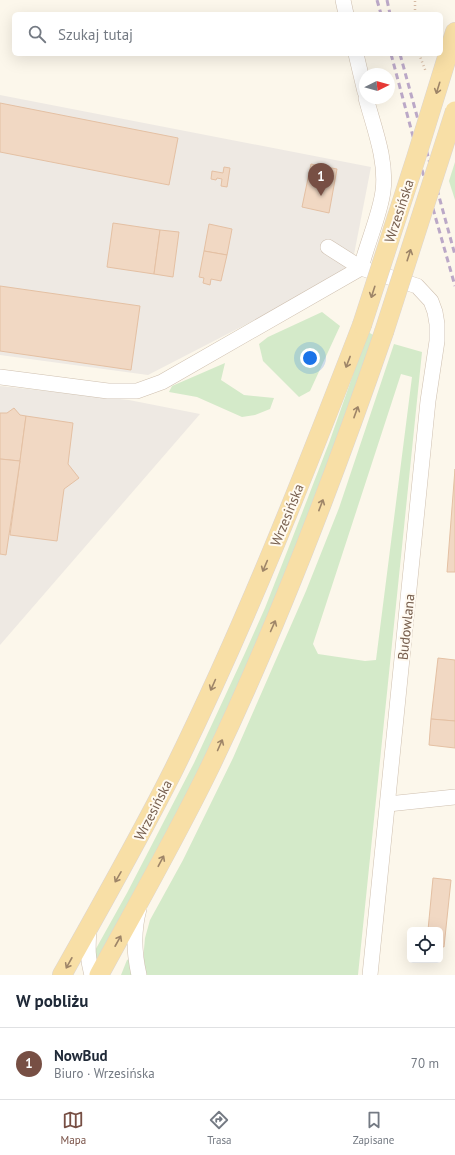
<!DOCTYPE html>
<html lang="pl">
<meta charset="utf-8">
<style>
body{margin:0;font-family:"PT Sans",sans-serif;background:#f2f2f3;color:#1f2937}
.controls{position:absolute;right:12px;bottom:12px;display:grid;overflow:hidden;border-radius:6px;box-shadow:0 4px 16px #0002}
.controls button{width:36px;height:36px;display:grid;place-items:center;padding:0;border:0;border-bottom:1px solid #e0e1e3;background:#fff;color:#1f2937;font:20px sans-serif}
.compass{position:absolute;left:359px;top:68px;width:36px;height:36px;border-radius:50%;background:#fff;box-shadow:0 4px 16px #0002;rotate:85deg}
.you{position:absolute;left:310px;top:358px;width:14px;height:14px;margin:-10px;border:3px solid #fff;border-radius:50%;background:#1a73e8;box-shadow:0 0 0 6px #1a73e833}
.badge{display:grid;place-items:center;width:26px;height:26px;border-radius:50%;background:#774f44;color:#fff;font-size:13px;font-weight:700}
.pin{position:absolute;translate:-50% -33px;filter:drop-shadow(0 1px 2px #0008)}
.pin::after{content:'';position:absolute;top:21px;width:14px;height:12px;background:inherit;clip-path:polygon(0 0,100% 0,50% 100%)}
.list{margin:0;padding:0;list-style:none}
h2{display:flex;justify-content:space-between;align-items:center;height:52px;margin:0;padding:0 16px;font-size:17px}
h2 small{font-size:13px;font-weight:400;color:#747a83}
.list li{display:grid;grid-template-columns:26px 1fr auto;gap:12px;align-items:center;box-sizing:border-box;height:72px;padding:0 16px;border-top:1px solid #e0e1e3}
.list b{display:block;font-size:15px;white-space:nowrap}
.list p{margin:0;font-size:13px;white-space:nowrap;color:#747a83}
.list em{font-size:13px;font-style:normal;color:#747a83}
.icon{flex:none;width:22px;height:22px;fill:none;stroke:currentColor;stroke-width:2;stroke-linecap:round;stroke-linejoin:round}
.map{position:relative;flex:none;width:455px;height:975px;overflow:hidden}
.search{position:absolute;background:#fff;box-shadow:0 4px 16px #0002;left:12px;right:12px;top:12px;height:44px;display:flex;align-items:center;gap:10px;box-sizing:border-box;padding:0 14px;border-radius:6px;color:#747a83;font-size:15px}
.sheet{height:124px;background:#fff}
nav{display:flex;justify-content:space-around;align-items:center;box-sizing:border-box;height:56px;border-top:1px solid #e0e1e3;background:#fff;font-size:11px;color:#747a83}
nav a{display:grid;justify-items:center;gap:2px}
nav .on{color:#774f44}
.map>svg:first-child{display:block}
</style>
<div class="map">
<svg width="455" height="975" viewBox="0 0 455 975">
<rect width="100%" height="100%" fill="#fcf7eb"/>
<g fill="#eee9e3">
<polygon points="0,95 371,167 351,270 148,375 0,355"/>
<polygon points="0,386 129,400 200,414 0,645"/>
</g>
<g fill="#d4eac9" fill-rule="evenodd">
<polygon points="455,162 455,200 449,181"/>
<polygon points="322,312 340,326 310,391 299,397 263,361 259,344 268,337"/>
<path d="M 368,332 L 375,336 C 327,469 277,602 218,731 C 181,810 138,887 96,963 L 93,954 L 127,893 L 194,763 L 245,653 L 265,608 L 292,539 L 329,443 Z"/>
<path d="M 394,344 L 422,352 L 358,975 L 145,975 L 143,960 L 145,938 L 150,920 L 183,860 L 233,758 L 306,591 L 339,508 ZM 401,374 L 412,377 L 376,660 L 365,661 L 318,654 L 313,644 Z"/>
<polygon points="225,363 221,380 244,395 274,398 270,409 255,415 242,417 197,397 169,392 172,386"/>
<polygon points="129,959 133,975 121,975 127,960"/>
</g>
<g fill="#f1d8c3" stroke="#e4c0a3">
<polygon points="0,103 178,138 169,185 0,152"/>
<polygon points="311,164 337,169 329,213 302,207"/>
<polygon points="224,167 230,168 227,187 221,186 222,179 217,178 216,180 211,179 212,171 223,173"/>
<polygon points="113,223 160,230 154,274 107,267"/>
<polygon points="209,224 232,229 227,255 204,251"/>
<polygon points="160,230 179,232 173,277 154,274"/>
<polygon points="204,251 227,255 221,281 211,279 210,285 203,283 204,278 199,277"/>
<polygon points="0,286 140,306 131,370 0,351"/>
<polygon points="14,408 20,415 26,416 20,461 0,459 0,413 7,413"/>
<polygon points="26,416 73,423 68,464 79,478 64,489 57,541 10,535"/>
<polygon points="0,459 20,461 6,555 0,554"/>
<polygon points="455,469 455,572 447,572"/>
<polygon points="438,658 455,660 455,721 431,719"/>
<polygon points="431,719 455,721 455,748 429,745"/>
<polygon points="433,878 451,880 444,947 440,946 440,930 428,930"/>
</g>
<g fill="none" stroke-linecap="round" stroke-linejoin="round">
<g stroke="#cfc0b0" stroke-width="16">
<g id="minor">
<polyline points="343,0 346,14"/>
<polyline points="356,54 365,92"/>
<polyline points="328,247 361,268 417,286 431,301 435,312 437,324 437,341 428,401 370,975"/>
<path d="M 0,377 L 108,391 L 137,391 L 162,382 L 361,268 C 367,243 380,215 383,191 C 387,160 374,128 366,98"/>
<polyline points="388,804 455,797"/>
<path d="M 89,929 C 88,945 87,959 92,975"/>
<path d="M 139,975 C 134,953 133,931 139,909"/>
</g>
</g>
<g stroke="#dcd5d1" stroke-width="20">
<g id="major">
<polyline points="449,51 455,32"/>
<path d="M 62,975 C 100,907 139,839 174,769 C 245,625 304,475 362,325"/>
<path d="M 99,975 C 136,907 175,839 209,769 C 277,628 333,480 384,332"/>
</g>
</g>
<g stroke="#d7bca5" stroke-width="2.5" stroke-dasharray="1 3" stroke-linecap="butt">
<polyline points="415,14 415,0"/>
<polyline points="419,54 426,72"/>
</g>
<use href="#minor" stroke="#fff" stroke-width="15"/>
<use href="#major" stroke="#f8dfa6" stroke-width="19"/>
<g stroke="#bba8c7" stroke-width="3" stroke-dasharray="6 4" stroke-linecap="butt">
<polyline points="377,0 381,14"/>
<polyline points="387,0 390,14"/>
<polyline points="391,54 422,170 455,286"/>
<polyline points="400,54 455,255"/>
</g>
<g stroke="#dcd5d1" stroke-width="20" stroke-linecap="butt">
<g id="major-bridge">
<polyline points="362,325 416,158 449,51"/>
<polyline points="384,332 455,111"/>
</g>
</g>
<use href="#major-bridge" stroke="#f8dfa6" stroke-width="19"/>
</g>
<defs><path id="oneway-shaft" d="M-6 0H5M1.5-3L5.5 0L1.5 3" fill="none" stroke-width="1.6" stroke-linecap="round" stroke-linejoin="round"/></defs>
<g stroke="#9e8568">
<use href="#oneway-shaft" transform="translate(438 88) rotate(107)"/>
<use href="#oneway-shaft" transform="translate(409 255) rotate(-72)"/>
<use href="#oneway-shaft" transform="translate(373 292) rotate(108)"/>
<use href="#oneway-shaft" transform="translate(348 362) rotate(111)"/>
<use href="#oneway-shaft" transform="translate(356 412) rotate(-70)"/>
<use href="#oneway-shaft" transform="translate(321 505) rotate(-69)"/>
<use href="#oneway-shaft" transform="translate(265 566) rotate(113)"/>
<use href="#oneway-shaft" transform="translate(273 626) rotate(-66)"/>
<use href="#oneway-shaft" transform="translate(213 685) rotate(114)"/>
<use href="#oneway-shaft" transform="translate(220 745) rotate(-66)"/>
<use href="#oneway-shaft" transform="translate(161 861) rotate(-62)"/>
<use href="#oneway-shaft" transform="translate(118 877) rotate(120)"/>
<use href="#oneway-shaft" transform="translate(118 941) rotate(-61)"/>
<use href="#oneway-shaft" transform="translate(69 963) rotate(119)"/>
</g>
<g text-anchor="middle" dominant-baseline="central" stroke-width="4" stroke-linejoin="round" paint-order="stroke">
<g font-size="14" fill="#775f4e" stroke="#fffaf1">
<text transform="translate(399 211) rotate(-72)">Wrzesińska</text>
<text transform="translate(287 515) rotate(-68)">Wrzesińska</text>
<text transform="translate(406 627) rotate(-84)">Budowlana</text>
<text transform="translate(153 810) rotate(-63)">Wrzesińska</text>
</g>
</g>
</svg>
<div class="controls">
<button><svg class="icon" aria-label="locate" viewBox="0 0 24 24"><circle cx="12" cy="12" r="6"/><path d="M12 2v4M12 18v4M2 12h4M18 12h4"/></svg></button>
</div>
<svg class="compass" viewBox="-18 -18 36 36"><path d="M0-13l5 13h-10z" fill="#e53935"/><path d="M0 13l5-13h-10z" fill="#747a83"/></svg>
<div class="you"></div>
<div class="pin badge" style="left:321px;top:196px">1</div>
<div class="search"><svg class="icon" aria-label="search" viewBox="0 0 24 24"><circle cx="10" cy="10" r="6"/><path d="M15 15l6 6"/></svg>Szukaj tutaj</div>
</div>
<section class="sheet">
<h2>W pobliżu<small></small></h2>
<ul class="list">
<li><span class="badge">1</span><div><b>NowBud</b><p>Biuro · Wrzesińska</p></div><em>70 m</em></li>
</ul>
</section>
<nav>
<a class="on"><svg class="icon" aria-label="map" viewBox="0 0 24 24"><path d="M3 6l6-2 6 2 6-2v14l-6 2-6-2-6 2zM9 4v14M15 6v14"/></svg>Mapa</a>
<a><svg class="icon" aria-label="directions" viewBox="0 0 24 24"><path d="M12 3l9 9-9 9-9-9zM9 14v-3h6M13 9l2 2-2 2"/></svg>Trasa</a>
<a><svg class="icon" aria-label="saved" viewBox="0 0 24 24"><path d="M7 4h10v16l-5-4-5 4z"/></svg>Zapisane</a>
</nav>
